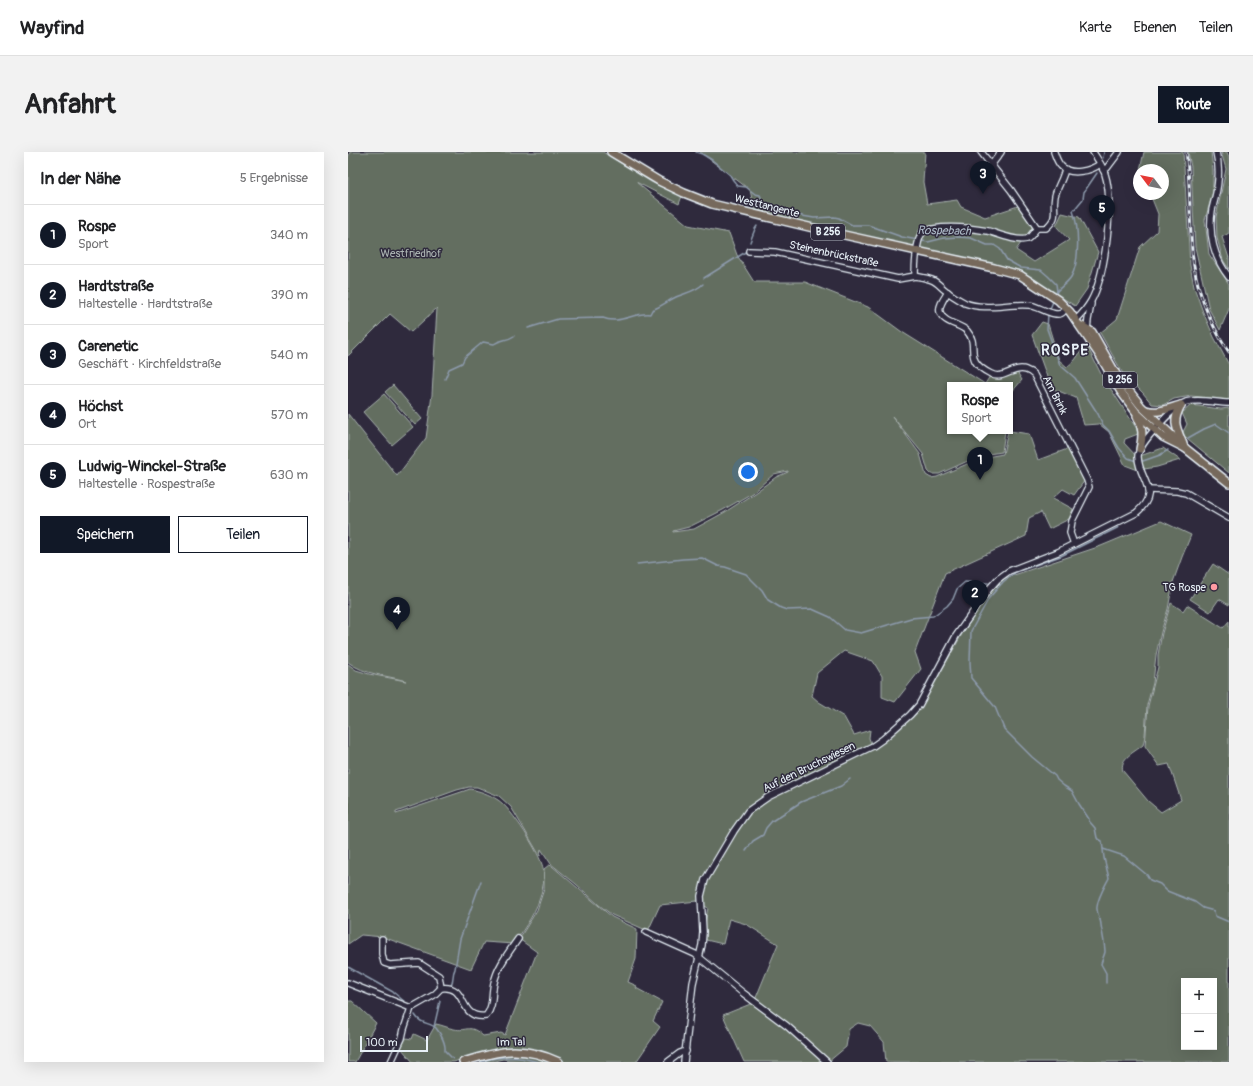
<!DOCTYPE html>
<html lang="de">
<meta charset="utf-8">
<style>
body{margin:0;font-family:Pangolin,sans-serif;background:#f2f2f2;color:#202124}
.controls{position:absolute;right:12px;bottom:12px;display:grid;overflow:hidden;border-radius:0px;box-shadow:0 4px 16px #0002}
.controls button{width:36px;height:36px;display:grid;place-items:center;padding:0;border:0;border-bottom:1px solid #e0e0e0;background:#fff;color:#202124;font:20px sans-serif}
.compass{position:absolute;left:785px;top:12px;width:36px;height:36px;border-radius:50%;background:#fff;box-shadow:0 4px 16px #0002;rotate:302deg}
.scale{position:absolute;left:12px;bottom:10px;width:68px;box-sizing:border-box;padding-left:4px;border:2px solid #e8f1f8;border-top:0;font-size:11px;line-height:14px;white-space:nowrap;color:#e8f1f8;-webkit-text-stroke:3px #2f2a3d;paint-order:stroke}
.you{position:absolute;left:400px;top:320px;width:14px;height:14px;margin:-10px;border:3px solid #fff;border-radius:50%;background:#1a73e8;box-shadow:0 0 0 6px #1a73e833}
.badge{display:grid;place-items:center;width:26px;height:26px;border-radius:50%;background:#111827;color:#fff;font-size:13px;font-weight:700}
.pin{position:absolute;translate:-50% -33px;filter:drop-shadow(0 1px 2px #0008)}
.pin::after{content:'';position:absolute;top:21px;width:14px;height:12px;background:inherit;clip-path:polygon(0 0,100% 0,50% 100%)}
.popup{position:absolute;left:599px;top:230px;width:66px;height:52px;box-sizing:border-box;display:grid;place-content:center;border-radius:0px;background:#fff;filter:drop-shadow(0 1px 3px #0005);font-size:13px;white-space:nowrap;color:#757577}
.popup b{font-size:15px;color:#202124}
.popup::after{content:'';position:absolute;left:50%;top:100%;margin-left:-8px;border:8px solid transparent;border-top-color:#fff}
.list{margin:0;padding:0;list-style:none}
h2{display:flex;justify-content:space-between;align-items:center;height:52px;margin:0;padding:0 16px;font-size:17px}
h2 small{font-size:13px;font-weight:400;color:#757577}
.list li{display:grid;grid-template-columns:26px 1fr auto;gap:12px;align-items:center;box-sizing:border-box;height:60px;padding:0 16px;border-top:1px solid #e0e0e0}
.list b{display:block;font-size:15px;white-space:nowrap}
.list p{margin:0;font-size:13px;white-space:nowrap;color:#757577}
.list em{font-size:13px;font-style:normal;color:#757577}
.actions{display:flex;gap:8px;padding:12px 16px}
.actions a{flex:1;padding:9px 0;border:1px solid #111827;border-radius:0px;text-align:center;font-size:14px;color:#111827}
.actions .main{background:#111827;color:#fff}
.map{position:relative;flex:none;width:881px;height:910px;overflow:hidden;border-radius:0px}
header{display:flex;align-items:center;gap:24px;box-sizing:border-box;height:56px;padding:0 20px;background:#fff;border-bottom:1px solid #e0e0e0}
header strong{font-size:19px}
nav{display:flex;gap:22px;margin-inline-start:auto;font-size:14px}
.intro{display:flex;align-items:center;justify-content:space-between;box-sizing:border-box;height:96px;padding:0 24px}
h1{margin:0;font-size:28px}
.button{padding:10px 18px;border-radius:0px;background:#111827;color:#fff;font-size:14px;font-weight:700}
main{display:flex;gap:24px;padding:0 24px}
aside{flex:1;background:#fff;border-radius:0px;box-shadow:0 4px 16px #0002}
.map>svg:first-child{display:block}
</style>
<header>
<strong>Wayfind</strong>
<nav><a>Karte</a><a>Ebenen</a><a>Teilen</a></nav>
</header>
<div class="intro"><h1>Anfahrt</h1><a class="button">Route</a></div>
<main>
<aside>
<h2>In der Nähe<small>5 Ergebnisse</small></h2>
<ul class="list">
<li><span class="badge">1</span><div><b>Rospe</b><p>Sport</p></div><em>340 m</em></li>
<li><span class="badge">2</span><div><b>Hardtstraße</b><p>Haltestelle · Hardtstraße</p></div><em>390 m</em></li>
<li><span class="badge">3</span><div><b>Carenetic</b><p>Geschäft · Kirchfeldstraße</p></div><em>540 m</em></li>
<li><span class="badge">4</span><div><b>Höchst</b><p>Ort</p></div><em>570 m</em></li>
<li><span class="badge">5</span><div><b>Ludwig-Winckel-Straße</b><p>Haltestelle · Rospestraße</p></div><em>630 m</em></li>
</ul>
<div class="actions"><a class="main">Speichern</a><a>Teilen</a></div>
</aside>
<div class="map">
<svg width="881" height="910" viewBox="0 0 881 910">
<rect width="100%" height="100%" fill="#2f2a3d"/>
<filter id="ink" filterUnits="userSpaceOnUse"><feTurbulence type="fractalNoise" baseFrequency=".025" numOctaves="2"/><feDisplacementMap in="SourceGraphic" scale="8" xChannelSelector="R" yChannelSelector="G"/><feConvolveMatrix kernelMatrix="1 2 1 2 8 2 1 2 1" color-interpolation-filters="sRGB"/></filter>
<g filter="url(#ink)">
<g fill="#646e61" stroke="#a6b0ac" fill-rule="evenodd">
<path d="M 2,0 L 255,0 L 303,30 L 334,44 L 331,52 L 288,30 L 340,73 L 381,81 L 389,103 L 406,130 L 457,130 L 520,155 L 554,180 L 637,232 L 642,224 L 653,227 L 669,220 L 674,228 L 662,242 L 662,233 L 602,233 L 602,279 L 657,279 L 654,300 L 633,303 L 591,322 L 583,322 L 580,319 L 575,302 L 544,264 L 572,302 L 578,323 L 583,326 L 589,325 L 633,306 L 655,302 L 660,279 L 662,279 L 681,282 L 690,308 L 722,296 L 737,328 L 726,343 L 715,337 L 705,346 L 725,357 L 721,367 L 701,377 L 693,360 L 681,366 L 678,384 L 597,421 L 567,500 L 573,517 L 547,550 L 534,545 L 534,524 L 525,509 L 496,499 L 469,521 L 464,544 L 471,550 L 496,565 L 506,583 L 522,578 L 521,586 L 525,597 L 537,589 L 571,557 L 581,541 L 614,482 L 639,444 L 657,426 L 753,394 L 813,369 L 843,383 L 834,405 L 825,430 L 820,457 L 813,480 L 808,503 L 805,531 L 799,553 L 797,584 L 795,593 C 787,600 771,606 775,619 L 800,649 L 813,660 L 833,648 L 821,612 L 811,614 L 797,594 L 800,554 L 810,515 L 810,503 L 814,481 L 823,451 L 835,459 L 839,453 L 875,476 L 881,469 L 881,910 L 538,910 L 536,890 L 522,874 L 510,871 L 501,877 L 498,895 L 480,910 L 407,848 L 430,792 L 398,772 L 381,767 L 375,792 L 358,788 L 357,772 L 360,756 L 349,749 L 312,753 L 300,779 L 264,763 L 251,753 L 228,732 L 203,712 L 193,697 L 192,704 L 163,655 L 151,644 L 129,635 L 121,635 L 109,638 L 48,660 L 48,662 L 122,637 C 132,639 141,642 150,648 C 163,656 192,701 195,716 C 196,722 196,732 194,738 C 190,758 177,775 166,792 L 136,790 L 123,817 L 35,785 L 13,783 L 0,792 L 0,512 L 8,518 L 21,522 L 58,529 C 38,523 17,523 0,510 L 0,262 L 49,324 L 78,286 L 84,243 L 89,156 L 63,180 L 42,162 L 0,204 L 0,6 ZM 440,319 L 440,320 L 428,325 L 405,342 L 377,360 L 346,377 L 325,380 L 325,379 L 341,375 L 375,358 L 404,341 L 426,322 ZM 836,829 L 866,829 L 866,895 L 836,895 Z"/>
<polygon points="352,0 577,0 575,30 579,52 609,48 613,55 637,65 670,54 685,74 668,98 686,110 721,88 708,74 714,61 731,65 750,100 739,137 727,154 673,119 647,112 570,98 407,60 402,38"/>
<polygon points="796,0 835,0 837,29 842,113 846,135 855,160 866,185 881,213 881,248 843,244 826,247 815,253 804,252 795,241 774,220 752,181 769,167 792,95 809,79 810,62 802,42 815,42 815,18 792,18"/>
<polygon points="840,0 863,0 865,18 865,40 857,68 861,102 881,132 881,157 872,178 861,157 847,95 843,15"/>
<polygon points="873,0 879,0 881,5 881,81 874,85 881,106 881,117 875,108 869,86 868,65 878,17"/>
<polygon points="694,170 700,172 711,208 719,215 727,208 738,192 753,222 789,277 790,282 777,287 776,291 789,305 815,296 832,308 809,315 790,318 777,313 761,280 751,272 736,273 728,246 703,236 684,183"/>
<polygon points="45,233 74,267 67,273 37,240"/>
<polygon points="36,242 65,275 44,293 15,260"/>
<polygon points="843,253 873,257 881,256 881,321 834,282 839,272 834,261"/>
<polygon points="865,412 881,423 881,453 871,447 862,460 842,447"/>
<path d="M 201,713 L 204,714 L 264,765 L 289,777 L 288,807 L 280,830 L 289,834 L 288,836 L 314,850 L 305,869 L 312,875 L 288,910 L 216,910 L 201,903 L 174,902 L 204,910 L 180,910 L 155,907 L 142,910 L 111,910 L 111,908 L 106,910 L 65,910 L 53,896 L 58,886 L 64,887 L 66,882 L 79,888 L 88,872 C 94,873 100,876 106,877 C 120,880 121,871 135,884 L 153,881 L 157,883 L 189,800 L 171,787 L 189,758 L 196,737 L 196,717 Z"/>
<polygon points="0,849 4,849 28,871 7,910 0,910"/>
<polygon points="405,851 416,857 478,910 396,910 375,863"/>
</g>
<g fill="none" stroke-linecap="round" stroke-linejoin="round">
<g stroke="#8d9bad" stroke-width="1.5">
<polyline points="348,0 354,2 364,8 382,23 385,28 390,34 398,35 407,42 412,43 413,45 413,49 418,56 425,59 466,66 486,65 491,66 504,73 520,73 554,85 580,90 596,86 611,85 623,86 639,93 646,93 652,97 659,108 673,116 693,118 700,124 708,132 709,139 707,144"/>
<polyline points="755,6 756,0"/>
<polyline points="402,90 407,77 409,74"/>
<polyline points="356,126 396,101 398,99"/>
<path d="M 709,139 C 714,134 720,130 723,125 C 732,110 731,75 725,59 L 735,47 L 736,40 L 749,21"/>
<polyline points="701,159 706,147"/>
<polyline points="700,162 699,177 712,213 727,226 750,262 755,273 761,279 771,296 780,306 788,309 795,309 812,303 820,298"/>
<path d="M 180,176 L 210,167 L 255,166 C 271,173 286,160 302,162 L 304,158 C 314,154 318,150 326,146 C 336,141 347,140 355,132"/>
<path d="M 97,227 L 101,217 L 114,211 L 117,205 L 135,190 L 146,192 C 153,187 159,189 166,184"/>
<polyline points="840,286 856,277 868,272 881,281"/>
<polyline points="289,412 335,407 354,406 370,414 377,415 398,422 414,438 420,448 433,456 439,458 464,457 482,465 497,478 513,481 563,466 585,464 599,454 605,447 609,437 617,430 640,431"/>
<polyline points="755,697 776,704 799,723 802,728 812,732 819,739 847,750 855,756 866,759 867,764 881,770"/>
<polyline points="398,699 405,689 415,683 418,676 424,669 453,650 493,634 502,627"/>
<polyline points="0,815 45,840 57,850"/>
<path d="M 758,831 L 758,821 L 753,812 C 754,808 756,804 757,800 C 757,793 754,780 753,773 C 753,767 748,761 749,755 C 750,745 757,734 761,726 L 756,706 L 754,689 L 749,686 L 747,676 L 741,669 L 741,667 L 731,652 L 724,639 L 716,634 L 709,628 L 707,624 L 684,605 L 656,577 L 647,555 L 623,526 L 622,510 L 623,479 L 641,446 L 655,430 L 668,420 L 713,404 L 771,375"/>
<path d="M 103,834 C 106,828 104,822 107,817 L 112,787 L 133,729"/>
<path d="M 67,863 C 73,873 82,870 88,876 C 93,882 98,892 97,899 L 105,907"/>
<polyline points="86,875 92,849"/>
<path d="M 133,910 C 152,903 172,905 191,910"/>
</g>
<g stroke="#e8f1f8" stroke-width="8">
<g id="minor">
<path d="M 633,0 L 663,38 L 689,76 C 686,79 683,85 679,87 C 669,90 650,82 640,79 C 622,76 603,74 585,77 C 581,78 576,78 574,81 C 568,89 567,114 567,124 C 572,125 579,126 584,128 C 589,130 593,135 597,138 C 603,143 610,147 617,151 C 638,159 660,151 681,153 C 691,154 708,167 715,160"/>
<path d="M 706,0 C 708,5 709,10 713,14 C 722,24 743,19 752,12"/>
<path d="M 868,0 C 872,16 871,30 867,46 C 866,50 865,54 864,58 C 860,82 866,106 881,125"/>
<polyline points="644,12 653,0"/>
<polyline points="755,18 759,16 771,0"/>
<path d="M 689,76 L 698,76 C 712,64 704,59 707,44 C 709,35 715,27 717,17"/>
<polyline points="401,99 427,100 550,127 567,124"/>
<path d="M 600,140 C 597,145 590,154 592,160 C 595,171 612,172 619,179 C 633,195 613,207 643,222 C 655,229 666,213 678,218 C 681,219 684,221 686,223 L 739,328 L 741,335 L 724,369 L 722,381 L 726,392"/>
<path d="M 728,168 C 734,162 739,156 743,149 C 758,122 766,50 757,22 C 755,14 749,7 745,0"/>
<polyline points="739,178 740,168 743,152"/>
<polyline points="800,338 829,339 838,341 881,366"/>
<polyline points="298,780 347,802 352,806 395,841 439,874 479,910"/>
<polyline points="34,787 34,802 36,811 42,813 71,811 91,824 93,836"/>
<polyline points="0,831 63,856"/>
<path d="M 43,910 L 54,886 L 56,877 L 63,856 L 86,843 L 93,836 C 121,832 109,868 138,864 C 146,854 143,843 146,831 C 149,815 161,800 170,787"/>
<polyline points="320,910 332,901 338,899"/>
<path d="M 336,910 L 345,831 L 354,793 L 355,780 L 353,744 L 357,728 L 386,679 L 400,659 L 420,645 L 525,594 L 535,587 L 562,563 L 571,553 L 608,484 L 641,437 L 650,427 L 661,419 L 710,400 L 788,361 C 814,339 791,329 790,305 C 789,293 826,254 838,250 C 851,246 867,251 881,251"/>
</g>
</g>
<g stroke="#e8f1f8" stroke-width="10">
<g id="major">
<polyline points="263,0 311,29 336,41 364,52 478,79 646,116 672,123 710,148 722,160 752,204 773,240 788,260 815,285 837,296"/>
<polyline points="734,174 744,180 768,222 793,254 837,296 881,331"/>
<path d="M 833,253 C 824,270 828,275 835,292"/>
<path d="M 798,258 C 810,262 821,256 833,253"/>
<path d="M 789,264 C 795,275 795,284 792,297"/>
<path d="M 115,910 C 152,898 174,893 211,910"/>
</g>
</g>
<use href="#minor" stroke="#2f2a3d" stroke-width="5.5"/>
<use href="#major" stroke="#76695c" stroke-width="7"/>
<g stroke="#e8f1f8" stroke-width="3">
<path id="rail" d="M 838,0 C 843,32 841,65 844,98 C 847,135 860,169 881,200"/>
</g>
<use href="#rail" stroke="#2f2a3d" stroke-width="1.5" stroke-dasharray="4.5" stroke-linecap="butt"/>
</g>
</g>
<circle fill="#ff9aa2" stroke="#2f2a3d" stroke-width="1.5" cx="866" cy="435" r="4"/>
<g text-anchor="middle" dominant-baseline="central" stroke-width="3" stroke-linejoin="round" paint-order="stroke">
<g fill="#2f2a3d" stroke="#b0b5c0" stroke-width="1">
<rect x="463" y="72" width="34" height="16" rx="3"/>
<rect x="755" y="220" width="34" height="16" rx="3"/>
</g>
<g font-size="10" font-weight="bold" fill="#e8f1f8">
<text x="480" y="80">B 256</text>
<text x="772" y="228">B 256</text>
</g>
<g font-size="11" fill="#e8f1f8" stroke="#2f2a3d">
<text transform="translate(419 54) rotate(14)">Westtangente</text>
<text transform="translate(486 102) rotate(12)">Steinenbrückstraße</text>
<text transform="translate(707 243) rotate(63)">Am Brink</text>
<text transform="translate(461 615) rotate(-26)">Auf den Bruchswiesen</text>
<text transform="translate(163 890) rotate(-1)">Im Tal</text>
</g>
<g font-size="11" fill="#adb6b4" stroke="#2f2a3d">
<text x="63" y="101">Westfriedhof</text>
</g>
<g font-size="11" fill="#e8f1f8" stroke="#2f2a3d" text-anchor="end">
<text x="858" y="435">TG Rospe</text>
</g>
<g font-size="12" font-style="italic" fill="#acb8c6" stroke="#2f2a3d">
<text transform="translate(596 79) rotate(1)">Rospebach</text>
</g>
<g font-size="15" font-weight="bold" letter-spacing="1" fill="#e8f1f8" stroke="#2f2a3d">
<text x="717" y="198">ROSPE</text>
</g>
</g>
</svg>
<div class="controls">
<button>+</button>
<button>−</button>
</div>
<svg class="compass" viewBox="-18 -18 36 36"><path d="M0-13l5 13h-10z" fill="#e53935"/><path d="M0 13l5-13h-10z" fill="#757577"/></svg>
<div class="scale">100 m</div>
<div class="you"></div>
<div class="pin badge" style="left:632px;top:328px">1</div>
<div class="popup"><b>Rospe</b>Sport</div>
<div class="pin badge" style="left:627px;top:461px">2</div>
<div class="pin badge" style="left:635px;top:42px">3</div>
<div class="pin badge" style="left:49px;top:478px">4</div>
<div class="pin badge" style="left:754px;top:76px">5</div>
</div>
</main>
